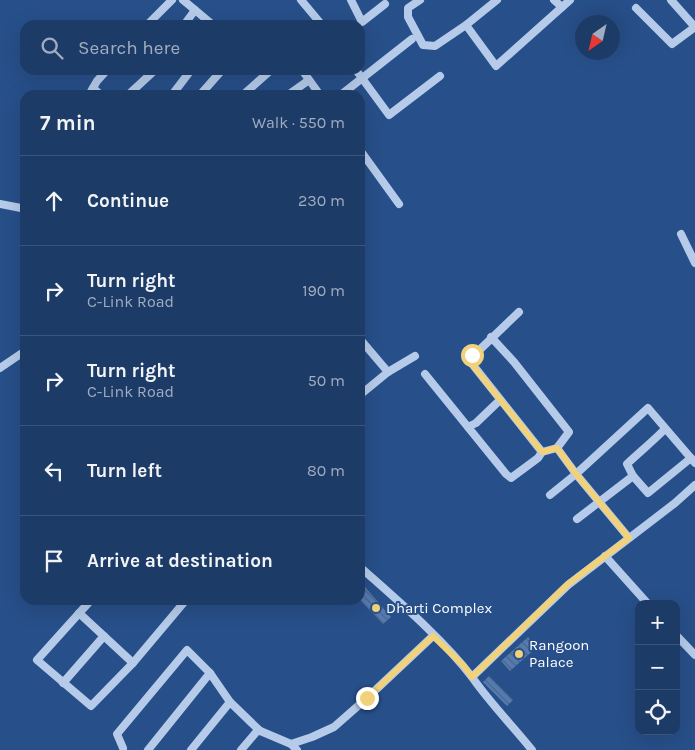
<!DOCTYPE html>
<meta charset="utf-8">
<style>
body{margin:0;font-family:Karla,sans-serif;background:#2a4670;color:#f1f3f6}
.controls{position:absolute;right:15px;bottom:15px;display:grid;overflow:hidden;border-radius:10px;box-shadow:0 5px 20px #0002}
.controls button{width:45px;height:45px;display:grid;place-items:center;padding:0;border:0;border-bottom:1px solid #3b557b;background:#1d3b67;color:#f1f3f6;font:25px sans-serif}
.compass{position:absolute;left:575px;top:15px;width:45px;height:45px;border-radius:50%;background:#1d3b67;box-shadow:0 5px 20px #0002;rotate:214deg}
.stop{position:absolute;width:15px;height:15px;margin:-11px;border:4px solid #f1d27a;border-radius:50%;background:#fff}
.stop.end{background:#f1d27a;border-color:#fff;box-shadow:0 1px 5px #0008}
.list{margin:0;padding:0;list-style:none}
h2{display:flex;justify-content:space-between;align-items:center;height:65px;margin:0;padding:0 20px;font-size:21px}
h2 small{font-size:16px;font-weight:400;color:#a0adc0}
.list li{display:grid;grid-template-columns:32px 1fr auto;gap:15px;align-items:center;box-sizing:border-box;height:90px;padding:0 20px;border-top:1px solid #3b557b}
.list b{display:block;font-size:19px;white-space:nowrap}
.list p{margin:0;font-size:16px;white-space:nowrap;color:#a0adc0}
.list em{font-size:16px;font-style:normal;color:#a0adc0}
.icon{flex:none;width:28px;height:28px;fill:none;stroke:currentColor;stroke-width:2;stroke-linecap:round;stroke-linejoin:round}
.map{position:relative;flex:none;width:695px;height:750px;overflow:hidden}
.search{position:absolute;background:#1d3b67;box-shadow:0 5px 20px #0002;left:20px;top:20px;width:345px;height:55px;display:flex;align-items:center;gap:12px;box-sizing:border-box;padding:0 18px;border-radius:15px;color:#a0adc0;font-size:19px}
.panel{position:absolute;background:#1d3b67;box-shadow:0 5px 20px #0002;left:20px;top:90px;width:345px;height:515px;border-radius:15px}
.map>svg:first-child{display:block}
</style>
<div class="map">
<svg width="695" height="750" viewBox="0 0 695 750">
<defs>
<pattern id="building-back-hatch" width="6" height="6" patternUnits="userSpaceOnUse" patternTransform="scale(1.25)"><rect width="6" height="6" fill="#547bb2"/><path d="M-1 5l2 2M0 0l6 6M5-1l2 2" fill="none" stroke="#506684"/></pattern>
</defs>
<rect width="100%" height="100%" fill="#274f89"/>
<g fill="url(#building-back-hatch)">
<polygon points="360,581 391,617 383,624 360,600"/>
<polygon points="528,637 537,647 510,671 501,661"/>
<polygon points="489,676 513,700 507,706 483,682"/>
</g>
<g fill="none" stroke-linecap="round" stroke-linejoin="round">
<g stroke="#b5cbe9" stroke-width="8">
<polyline points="183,0 213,25"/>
<polyline points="301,0 322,25"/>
<polyline points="351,0 362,22 385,4"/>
<polyline points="420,0 408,8 408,17 423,45 435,46 466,25"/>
<polyline points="497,0 466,25 496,66 570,0"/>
<polyline points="554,0 562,7"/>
<polyline points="671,0 695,27"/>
<polyline points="636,8 672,44 695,27"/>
<polyline points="147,25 172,0"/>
<polyline points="184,25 195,10"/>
<polyline points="302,70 320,95"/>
<polyline points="356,70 389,115 440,76"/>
<polyline points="93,88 101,95"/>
<polyline points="342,94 412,39"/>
<polyline points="89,95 97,81 107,70"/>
<polyline points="128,95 155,70"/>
<polyline points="172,95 191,70"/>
<polyline points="200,95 222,70"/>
<polyline points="243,95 271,70"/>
<polyline points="288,95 309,80"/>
<polyline points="360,150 399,204"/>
<polyline points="0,204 21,208"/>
<polyline points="681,234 695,263"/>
<polyline points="519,312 469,360 542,452"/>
<polyline points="360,339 388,372 360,395"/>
<polyline points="0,368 25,351"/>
<polyline points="388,372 415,356"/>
<polyline points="425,374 506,474 511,478 538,458 542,452 557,448 569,432 514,362 491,337"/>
<polyline points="468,427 476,423 500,400"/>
<path d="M 665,429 C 653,441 640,452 627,464 L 633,476 L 648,493 L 691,458"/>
<polyline points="557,448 576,474 629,538"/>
<polyline points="550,495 576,474 648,408 695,463"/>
<polyline points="577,519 633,476"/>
<polyline points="605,556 648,604"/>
<path d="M 360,567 C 397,600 442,638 472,677 L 568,585 L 675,503 L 695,485"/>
<polyline points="91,600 37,660 91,706 133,663 186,600"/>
<polyline points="79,613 133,663"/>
<polyline points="676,635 695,655"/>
<polyline points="210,673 230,702"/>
<path d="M 472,677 C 490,703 512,725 532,750"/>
<polyline points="63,683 104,636"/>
<polyline points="123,748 117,734 187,650 210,673 148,750"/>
<polyline points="191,750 230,702 260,731"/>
<polyline points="241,750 258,730 291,744"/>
<polyline points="297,750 291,744 312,737 334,727 367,698 433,636"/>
</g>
</g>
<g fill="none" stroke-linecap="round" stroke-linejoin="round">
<polyline stroke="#f1d27a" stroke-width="6" points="367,698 433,636 463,665 472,677 568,584 629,538 576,474 557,448 542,452 474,367 469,360 472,355"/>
</g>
<g fill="#f1d27a" stroke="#274f89" stroke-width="2">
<circle cx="376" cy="608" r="5"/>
<circle cx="519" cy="654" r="5"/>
</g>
<g text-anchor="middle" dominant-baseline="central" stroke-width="4" stroke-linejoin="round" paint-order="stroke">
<g font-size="15" fill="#fff" stroke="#274f89" text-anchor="start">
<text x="386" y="608">Dharti Complex</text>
<text x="529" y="645">Rangoon<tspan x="529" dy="17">Palace</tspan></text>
</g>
</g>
</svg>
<div class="controls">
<button>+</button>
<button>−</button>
<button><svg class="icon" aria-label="locate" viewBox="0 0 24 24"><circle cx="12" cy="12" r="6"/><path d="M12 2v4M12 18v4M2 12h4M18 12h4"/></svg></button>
</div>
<svg class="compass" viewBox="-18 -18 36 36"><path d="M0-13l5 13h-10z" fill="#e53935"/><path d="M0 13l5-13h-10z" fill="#a0adc0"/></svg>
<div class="stop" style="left:472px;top:355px"></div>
<div class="stop end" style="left:367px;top:698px"></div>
<div class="search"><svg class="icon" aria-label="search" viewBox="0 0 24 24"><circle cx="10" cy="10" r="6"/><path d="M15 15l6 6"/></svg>Search here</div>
<section class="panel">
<h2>7 min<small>Walk · 550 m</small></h2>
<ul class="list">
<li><svg class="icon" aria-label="ahead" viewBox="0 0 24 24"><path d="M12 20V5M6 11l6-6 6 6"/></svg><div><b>Continue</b></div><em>230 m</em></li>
<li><svg class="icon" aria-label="right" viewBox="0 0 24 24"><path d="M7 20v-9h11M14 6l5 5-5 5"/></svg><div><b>Turn right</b><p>C-Link Road</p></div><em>190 m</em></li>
<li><svg class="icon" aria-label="right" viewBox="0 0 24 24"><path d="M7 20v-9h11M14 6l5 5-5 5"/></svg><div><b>Turn right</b><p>C-Link Road</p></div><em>50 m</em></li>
<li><svg class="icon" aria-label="left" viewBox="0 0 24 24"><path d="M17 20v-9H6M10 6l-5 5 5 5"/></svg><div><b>Turn left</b></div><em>80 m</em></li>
<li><svg class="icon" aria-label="arrive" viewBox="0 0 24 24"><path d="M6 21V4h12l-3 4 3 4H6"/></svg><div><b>Arrive at destination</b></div></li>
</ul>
</section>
</div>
